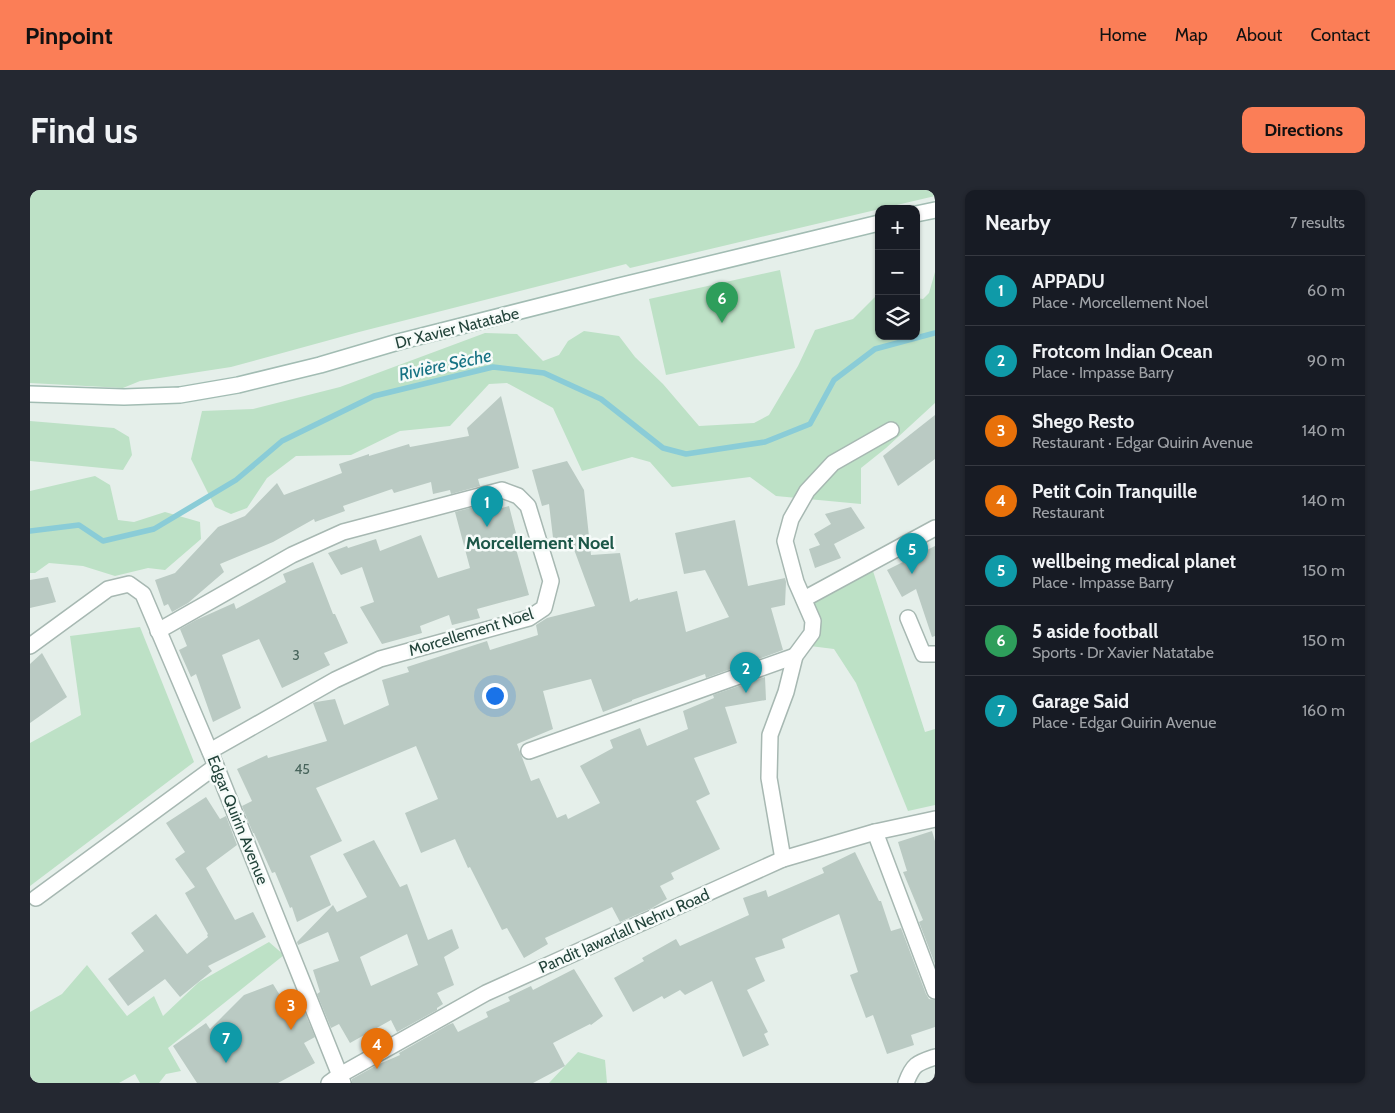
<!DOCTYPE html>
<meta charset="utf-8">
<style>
body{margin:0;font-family:Cabin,sans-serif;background:#242831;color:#f1f3f6}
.controls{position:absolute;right:15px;top:15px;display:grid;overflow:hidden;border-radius:10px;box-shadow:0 1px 4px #0004}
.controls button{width:45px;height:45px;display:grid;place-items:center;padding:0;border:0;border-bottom:1px solid #363941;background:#171b24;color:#f1f3f6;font:25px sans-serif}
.you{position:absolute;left:464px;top:505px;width:18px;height:18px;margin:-12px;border:4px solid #fff;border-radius:50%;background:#1a73e8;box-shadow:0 0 0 8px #1a73e833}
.badge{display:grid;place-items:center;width:32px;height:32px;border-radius:50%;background:#fb7e57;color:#fff;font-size:16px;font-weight:700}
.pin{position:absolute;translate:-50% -41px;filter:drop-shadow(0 1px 2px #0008)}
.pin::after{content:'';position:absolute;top:26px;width:18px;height:15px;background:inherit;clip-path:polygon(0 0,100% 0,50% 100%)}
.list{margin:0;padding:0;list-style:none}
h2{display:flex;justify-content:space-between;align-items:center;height:65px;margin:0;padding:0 20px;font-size:21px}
h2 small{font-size:16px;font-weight:400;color:#9ea1a6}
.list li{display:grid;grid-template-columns:32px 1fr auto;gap:15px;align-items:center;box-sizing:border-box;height:70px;padding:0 20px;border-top:1px solid #363941}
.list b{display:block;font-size:19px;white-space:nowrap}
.list p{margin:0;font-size:16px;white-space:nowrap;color:#9ea1a6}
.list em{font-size:16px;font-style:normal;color:#9ea1a6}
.icon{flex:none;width:28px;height:28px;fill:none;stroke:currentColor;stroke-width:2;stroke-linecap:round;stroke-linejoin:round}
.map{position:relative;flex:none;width:905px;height:893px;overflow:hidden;border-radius:10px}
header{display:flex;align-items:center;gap:30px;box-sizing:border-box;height:70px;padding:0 25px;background:#fb7e57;color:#111}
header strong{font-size:24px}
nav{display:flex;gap:28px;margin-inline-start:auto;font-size:18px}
.intro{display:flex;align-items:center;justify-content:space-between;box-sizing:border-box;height:120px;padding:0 30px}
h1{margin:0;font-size:35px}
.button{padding:12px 22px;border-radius:10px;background:#fb7e57;color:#111;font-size:18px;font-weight:700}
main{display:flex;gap:30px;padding:0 30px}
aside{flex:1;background:#171b24;border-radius:10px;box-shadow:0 1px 4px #0004}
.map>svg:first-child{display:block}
</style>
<header>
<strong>Pinpoint</strong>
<nav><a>Home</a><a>Map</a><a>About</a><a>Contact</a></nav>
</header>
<div class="intro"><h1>Find us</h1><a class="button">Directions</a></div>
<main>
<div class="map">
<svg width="905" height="893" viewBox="0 0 905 893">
<rect width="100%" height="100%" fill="#e5efea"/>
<g fill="#bde1c6">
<polygon points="0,0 905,0 905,6 600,78 596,74 329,142 201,177 110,191 93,198 0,193"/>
<polygon points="750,80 765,158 636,185 619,109"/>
<polygon points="905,82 905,213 856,258 831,278 831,314 746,306 720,287 642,297 620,272 602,267 552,281 523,218 477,193 459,194 420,236 370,241 321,265 266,266 237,288 217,318 201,324 185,317 161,269 172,221 223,219 310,197 455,143 487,144 513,171 529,165 538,151 554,141 589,146 605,167 633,194 669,236 724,233 739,225 768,176 785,140 823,129 849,103 849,146 886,146 886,108 893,109 899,103"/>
<polygon points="0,231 84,238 99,247 102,265 93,280 0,271"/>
<polygon points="65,286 80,295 88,330 104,332 135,322 170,332 171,349 135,380 118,378 85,386 53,376 19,373 5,383 0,383 0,301"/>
<polygon points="843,381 895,542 905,539 905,615 878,621 826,493 804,459 772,455 781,411"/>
<polygon points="110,437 164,572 0,696 0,553 51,525 40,446"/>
<polygon points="239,752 254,765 138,858 151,881 136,884 129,893 110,893 105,884 89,893 0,893 0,822 32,804 57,775 97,826 124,806 133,826 169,792"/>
<polygon points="548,862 575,870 577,893 519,893"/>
</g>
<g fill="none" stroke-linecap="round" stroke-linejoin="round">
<polyline stroke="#8accd7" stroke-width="5.5" points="0,341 49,335 73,351 124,339 206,290 252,251 344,206 463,177 514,183 571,209 633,258 656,264 735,252 780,234 804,190 845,159 905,143"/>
</g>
<g fill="#bacac3" fill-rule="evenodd">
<polygon points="471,206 489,278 448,289 450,296 421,304 420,300 403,304 401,292 364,303 362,299 313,316 315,321 285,332 284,329 243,352 190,374 194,382 158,413 142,422 138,414 134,416 125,390 145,383 188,337 215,326 247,293 254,305 312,283 309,274 339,264 339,266 379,254 380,257 439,246 437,238"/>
<polygon points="905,225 905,269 868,296 853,266"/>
<polygon points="537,271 554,300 561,365 590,363 600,412 608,408 608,410 647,401 656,442 699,427 675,380 654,384 645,343 705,330 718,396 755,388 756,392 755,415 741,418 753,460 676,488 675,484 602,510 602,511 573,522 561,489 513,501 523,539 487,554 501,591 509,588 527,628 536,624 538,629 570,613 550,576 583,558 580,550 610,538 617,556 658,539 653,521 684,508 683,505 735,487 736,510 695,517 707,553 664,568 680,604 666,611 690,659 641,683 644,689 630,696 637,709 622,718 590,732 582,717 515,748 518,754 494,768 477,738 472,740 440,677 438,678 425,649 391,663 375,623 408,609 386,556 286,598 312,651 280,666 301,715 267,732 262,717 260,718 245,682 242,683 224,643 223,643 212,616 222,611 207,579 237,565 238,568 297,551 283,513 286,512 305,509 314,535 359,515 352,490 379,482 377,477 457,451 460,460 508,445 506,435 517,428 565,416 542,354 524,356 519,314 512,316 502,280"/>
<polygon points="455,314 457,322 479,316 488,351 484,352 499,405 447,419 450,428 422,435 419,425 390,436 392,443 352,454 330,417 344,412 332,377 311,385 298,363 317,356 318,358 346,349 350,361 391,345 408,388 440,378 425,322"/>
<polygon points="821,317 835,338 804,354 811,368 785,378 779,359 790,355 784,344 801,334 795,324"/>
<polygon points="905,356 905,446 902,447 886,399 872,407 857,380"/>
<polygon points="283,372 303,424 305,424 318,453 294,463 300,475 252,498 229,449 192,465 211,518 183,532 166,484 161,487 149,460 157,456 150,439 166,430 204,413 206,419 256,392 253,384"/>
<polygon points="18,387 26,412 0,418 0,390"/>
<polygon points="12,463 37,507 0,533 0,474"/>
<polygon points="176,607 190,629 196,626 207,655 176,678 205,730 223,722 236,747 178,776 182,781 150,807 135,789 98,816 78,789 114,761 101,743 126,724 157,764 178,747 177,745 178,744 155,703 165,697 145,669 155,662 136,633"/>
<polygon points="902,641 905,651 905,774 889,732 893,730 873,682 877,681 868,652"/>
<path d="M 344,650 L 370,697 L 377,694 L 398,750 L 422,739 L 429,758 L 414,767 L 424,795 L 407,803 L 413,814 L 407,818 L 407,820 L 367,842 L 361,830 L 320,853 L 309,834 L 301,838 L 287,804 L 290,802 L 283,780 L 309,771 L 298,742 L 268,755 L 267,752 L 303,715 L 307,722 L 337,707 L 313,664 ZM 377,744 L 388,775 L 341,796 L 330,767 Z"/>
<polygon points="825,662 849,711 851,711 861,741 871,738 896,804 899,809 905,810 905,837 881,845 884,855 857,864 843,825 836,828 820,785 828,782 809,724 752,749 755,758 725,768 735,791 717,800 738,842 734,844 739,855 713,867 682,791 655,805 650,800 634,809 632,806 603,822 584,788 614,771 612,768 646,749 650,756 719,725 713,708 736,700 738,707 794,683 792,678"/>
<polygon points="544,779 573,826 561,835 560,834 523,853 535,876 503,893 322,893 322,889 347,875 370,865 369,863 418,835 423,833 428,842 458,827 456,822 480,811 478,807 501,796 503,800"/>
<polygon points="243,794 259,820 271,813 285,847 274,853 285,873 248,893 167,893 143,856 176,833 180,839 214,805"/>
</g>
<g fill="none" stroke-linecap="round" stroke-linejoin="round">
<g stroke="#a7b8b2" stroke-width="18">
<g id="street">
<polyline points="774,409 905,338"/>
<polyline points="878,428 893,464 905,464"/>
<polyline points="128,441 262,365 313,342 472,300 488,306 498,316 521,391 514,418 499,428 350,469 305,490 180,561"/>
<polyline points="0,456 78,399 99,394 113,404 186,576 313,893"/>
<polyline points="499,561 765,466"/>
<polyline points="845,642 905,801"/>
<polyline points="753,669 739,588 740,545 756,502 765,466 782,443 783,431 766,392 755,351 761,329 777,301 803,273 861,240"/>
<polyline points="6,708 186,576"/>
<polyline points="299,893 310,885 456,803 753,669 845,642 905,629"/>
<path d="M 876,893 C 883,874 887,873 905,867"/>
</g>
</g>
<g stroke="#a2bcb3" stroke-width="18">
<g id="secondary">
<polyline points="886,24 905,20"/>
<polyline points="0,204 94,207 150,205 208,195 290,175 368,152 589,96 849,33"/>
</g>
</g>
<use href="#street" stroke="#fff" stroke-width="15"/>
<use href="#secondary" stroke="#fff" stroke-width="15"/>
</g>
<g text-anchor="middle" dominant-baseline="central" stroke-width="5" stroke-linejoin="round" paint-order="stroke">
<g font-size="14" fill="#48655c">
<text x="266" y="465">3</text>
<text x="272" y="579">45</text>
</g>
<g font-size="16" fill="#22433a" stroke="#f6fbf9">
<text transform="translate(427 138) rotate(-14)">Dr Xavier Natatabe</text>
<text transform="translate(441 442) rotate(-17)">Morcellement Noel</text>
<text transform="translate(208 630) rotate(68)">Edgar Quirin Avenue</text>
<text transform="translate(594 741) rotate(-24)">Pandit Jawarlall Nehru Road</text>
</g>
<g font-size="18" font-style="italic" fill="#177384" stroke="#f6fbf9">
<text transform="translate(415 175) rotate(-12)">Rivière Sèche</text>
</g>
<g font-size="18" font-weight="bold" fill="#1c5748" stroke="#f6fbf9">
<text x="510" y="353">Morcellement Noel</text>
</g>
</g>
</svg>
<div class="controls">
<button>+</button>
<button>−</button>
<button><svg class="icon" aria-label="layers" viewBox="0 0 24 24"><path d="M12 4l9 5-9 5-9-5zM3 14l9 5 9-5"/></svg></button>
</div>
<div class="you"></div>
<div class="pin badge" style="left:457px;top:337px;background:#0f9aa8">1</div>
<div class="pin badge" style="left:716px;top:503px;background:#0f9aa8">2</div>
<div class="pin badge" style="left:261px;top:840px;background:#e8710a">3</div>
<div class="pin badge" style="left:347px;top:879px;background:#e8710a">4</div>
<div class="pin badge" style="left:882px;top:384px;background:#0f9aa8">5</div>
<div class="pin badge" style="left:692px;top:133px;background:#2e9e5b">6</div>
<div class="pin badge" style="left:196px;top:873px;background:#0f9aa8">7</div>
</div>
<aside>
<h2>Nearby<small>7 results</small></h2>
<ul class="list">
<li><span class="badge" style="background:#0f9aa8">1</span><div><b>APPADU</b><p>Place · Morcellement Noel</p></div><em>60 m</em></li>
<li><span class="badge" style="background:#0f9aa8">2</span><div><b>Frotcom Indian Ocean</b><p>Place · Impasse Barry</p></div><em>90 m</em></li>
<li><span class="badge" style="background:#e8710a">3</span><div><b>Shego Resto</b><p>Restaurant · Edgar Quirin Avenue</p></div><em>140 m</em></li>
<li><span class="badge" style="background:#e8710a">4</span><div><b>Petit Coin Tranquille</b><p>Restaurant</p></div><em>140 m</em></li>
<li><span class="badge" style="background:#0f9aa8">5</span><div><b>wellbeing medical planet</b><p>Place · Impasse Barry</p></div><em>150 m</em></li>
<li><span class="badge" style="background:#2e9e5b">6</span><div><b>5 aside football</b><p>Sports · Dr Xavier Natatabe</p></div><em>150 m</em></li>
<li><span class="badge" style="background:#0f9aa8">7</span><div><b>Garage Said</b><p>Place · Edgar Quirin Avenue</p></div><em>160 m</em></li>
</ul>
</aside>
</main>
